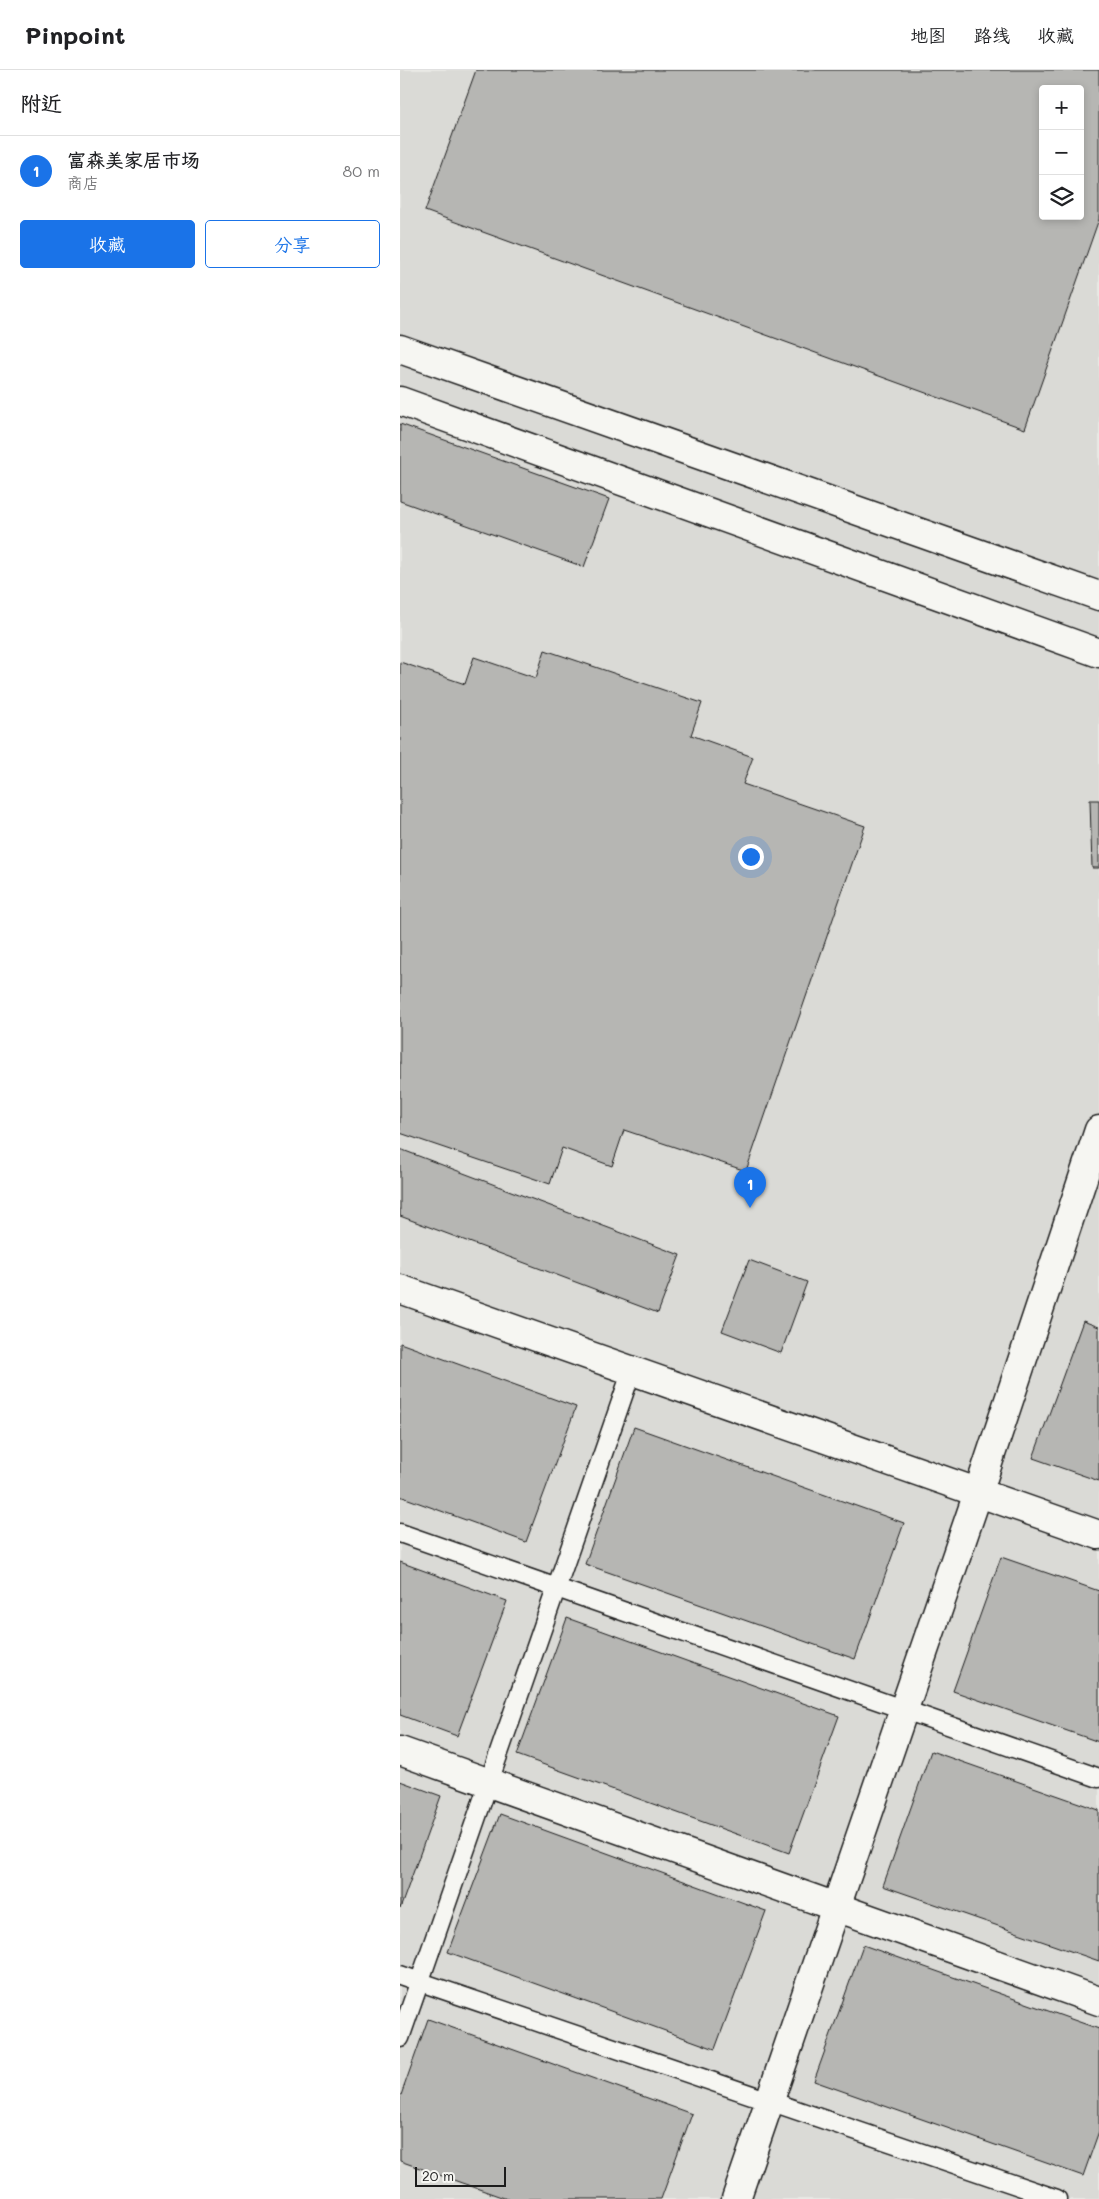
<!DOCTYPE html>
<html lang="zh">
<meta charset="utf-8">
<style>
body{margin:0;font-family:Mali,"LXGW WenKai TC",sans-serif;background:#f6f6f6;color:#202124}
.controls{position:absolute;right:15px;top:15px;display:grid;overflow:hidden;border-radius:5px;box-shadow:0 2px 8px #0003}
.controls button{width:45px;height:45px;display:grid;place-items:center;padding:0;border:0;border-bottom:1px solid #e0e0e0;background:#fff;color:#202124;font:25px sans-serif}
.scale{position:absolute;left:15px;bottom:12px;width:91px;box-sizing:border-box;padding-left:5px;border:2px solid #1c1c1c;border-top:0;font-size:14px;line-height:18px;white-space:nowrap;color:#1c1c1c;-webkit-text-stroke:4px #f6f6f2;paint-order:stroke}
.you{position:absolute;left:350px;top:786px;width:18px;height:18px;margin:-12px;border:4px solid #fff;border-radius:50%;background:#1a73e8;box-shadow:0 0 0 8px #1a73e833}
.badge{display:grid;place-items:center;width:32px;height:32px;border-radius:50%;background:#1a73e8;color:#fff;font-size:16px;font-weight:700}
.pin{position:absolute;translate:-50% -41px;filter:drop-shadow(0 1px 2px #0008)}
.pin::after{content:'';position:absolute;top:26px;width:18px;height:15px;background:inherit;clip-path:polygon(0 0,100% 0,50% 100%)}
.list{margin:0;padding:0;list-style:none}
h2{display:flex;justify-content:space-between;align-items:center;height:65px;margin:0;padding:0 20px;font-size:21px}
h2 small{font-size:16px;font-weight:400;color:#757577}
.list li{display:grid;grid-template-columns:32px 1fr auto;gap:15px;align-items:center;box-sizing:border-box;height:70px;padding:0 20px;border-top:1px solid #e0e0e0}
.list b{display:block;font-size:19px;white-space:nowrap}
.list p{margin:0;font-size:16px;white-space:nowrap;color:#757577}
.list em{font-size:16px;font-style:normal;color:#757577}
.actions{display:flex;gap:10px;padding:15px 20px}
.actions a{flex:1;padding:11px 0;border:1px solid #1a73e8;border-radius:5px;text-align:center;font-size:18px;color:#1a73e8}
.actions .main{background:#1a73e8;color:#fff}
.icon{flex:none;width:28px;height:28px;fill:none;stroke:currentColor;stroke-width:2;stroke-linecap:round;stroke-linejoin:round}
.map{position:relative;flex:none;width:699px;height:2129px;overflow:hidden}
header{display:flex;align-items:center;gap:30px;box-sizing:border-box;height:70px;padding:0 25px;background:#fff;border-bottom:1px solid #e0e0e0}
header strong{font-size:24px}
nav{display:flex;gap:28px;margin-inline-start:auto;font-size:18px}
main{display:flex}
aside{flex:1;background:#fff}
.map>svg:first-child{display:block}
</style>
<header>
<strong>Pinpoint</strong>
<nav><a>地图</a><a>路线</a><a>收藏</a></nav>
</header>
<main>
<aside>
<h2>附近<small></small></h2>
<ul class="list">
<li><span class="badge">1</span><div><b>富森美家居市场</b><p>商店</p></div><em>80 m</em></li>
</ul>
<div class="actions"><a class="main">收藏</a><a>分享</a></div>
</aside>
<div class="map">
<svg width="699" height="2129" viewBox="0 0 699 2129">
<rect width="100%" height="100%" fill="#e9e9e5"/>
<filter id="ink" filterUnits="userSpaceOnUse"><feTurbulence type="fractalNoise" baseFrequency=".02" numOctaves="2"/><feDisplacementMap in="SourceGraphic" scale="10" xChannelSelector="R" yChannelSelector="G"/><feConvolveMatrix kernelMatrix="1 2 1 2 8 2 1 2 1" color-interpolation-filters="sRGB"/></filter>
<g filter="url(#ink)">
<path fill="#dadad6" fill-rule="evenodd" d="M 0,0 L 699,0 L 699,2129 L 0,2129 ZM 643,19 L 680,19 L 680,146 L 643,146 Z"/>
<g fill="#b6b6b3" stroke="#1c1c1c" fill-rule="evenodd">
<path d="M 76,0 L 699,0 L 699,149 L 625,359 L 25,141 ZM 643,19 L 680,19 L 680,146 L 643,146 Z"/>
<polygon points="0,354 209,429 184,497 0,431"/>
<polygon points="145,580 302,633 291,665 353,687 343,714 465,756 346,1101 224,1060 212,1096 162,1078 150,1114 0,1063 0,592 65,614 74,587 136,608"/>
<polygon points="690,730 699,730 699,798 692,798"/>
<polygon points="0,1079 280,1185 258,1243 0,1146"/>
<polygon points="349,1190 407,1212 381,1283 322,1261"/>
<polygon points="683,1251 699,1257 699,1411 633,1388"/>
<polygon points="0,1273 176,1337 126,1472 0,1426"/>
<polygon points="234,1357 504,1453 455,1589 185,1494"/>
<polygon points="601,1487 699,1521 699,1672 553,1621"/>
<polygon points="0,1492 107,1531 57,1666 0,1645"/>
<polygon points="167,1548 439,1646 389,1783 117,1685"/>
<polygon points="531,1681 699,1740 699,1891 483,1816"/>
<polygon points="0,1711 41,1726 0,1839"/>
<polygon points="100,1744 366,1841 315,1979 48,1882"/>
<polygon points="463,1875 699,1959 699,2061 683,2106 414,2011"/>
<polygon points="28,1949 292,2044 261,2129 107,2129 0,2091 0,2028"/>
</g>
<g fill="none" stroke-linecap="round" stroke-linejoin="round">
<g stroke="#1c1c1c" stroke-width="21">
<g id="lane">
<polyline points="0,1463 699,1708"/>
<polyline points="0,1905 657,2129"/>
<polyline points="0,1968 232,1300"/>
</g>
</g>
<g stroke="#1c1c1c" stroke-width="31">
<g id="street">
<polyline points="0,279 699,526"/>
<polyline points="0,331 699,583"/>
<polyline points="0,1219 699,1465"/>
<polyline points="0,1681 699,1931"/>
<polyline points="336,2129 578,1423 699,1060"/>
</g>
</g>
<use href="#lane" stroke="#f6f6f2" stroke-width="18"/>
<use href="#street" stroke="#f6f6f2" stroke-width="28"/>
</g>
</g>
</svg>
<div class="controls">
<button>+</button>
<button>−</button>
<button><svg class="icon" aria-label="layers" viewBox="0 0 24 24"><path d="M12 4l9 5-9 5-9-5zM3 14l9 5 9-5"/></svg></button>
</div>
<div class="scale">20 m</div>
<div class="you"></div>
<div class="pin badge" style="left:350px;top:1138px">1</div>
</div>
</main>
